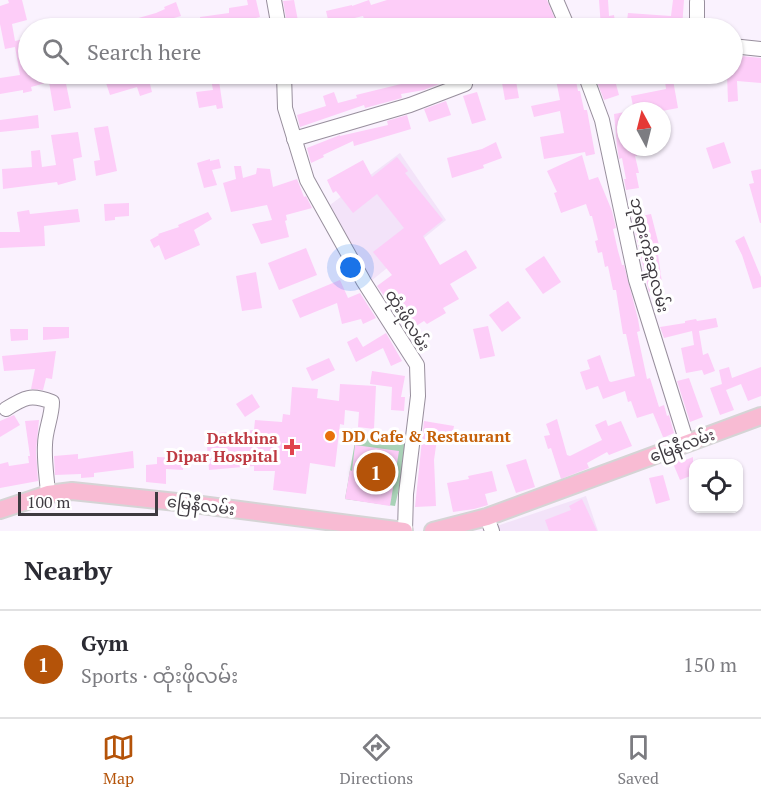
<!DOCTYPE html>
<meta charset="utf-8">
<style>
body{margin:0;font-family:"PT Serif","Noto Sans Myanmar",serif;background:#f7f7f7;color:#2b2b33}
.controls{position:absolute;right:18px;bottom:18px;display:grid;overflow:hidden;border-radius:12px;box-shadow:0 2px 4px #0004}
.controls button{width:54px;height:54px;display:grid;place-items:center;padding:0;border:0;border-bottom:2px solid #e1e1e2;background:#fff;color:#2b2b33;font:30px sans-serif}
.compass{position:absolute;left:617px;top:102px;width:54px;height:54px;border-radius:50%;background:#fff;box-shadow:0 2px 4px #0004;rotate:353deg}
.scale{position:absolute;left:18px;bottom:15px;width:140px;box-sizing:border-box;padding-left:6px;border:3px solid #3e3a40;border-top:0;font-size:16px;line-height:21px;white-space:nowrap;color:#3e3a40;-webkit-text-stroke:4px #fff;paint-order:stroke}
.you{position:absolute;left:351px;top:268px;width:21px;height:21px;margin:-15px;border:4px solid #fff;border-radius:50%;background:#1a73e8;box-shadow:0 0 0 9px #1a73e833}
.badge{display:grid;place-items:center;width:39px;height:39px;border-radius:50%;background:#b45309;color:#fff;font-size:20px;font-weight:700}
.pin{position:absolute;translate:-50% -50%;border:3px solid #fff;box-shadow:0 2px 6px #0006}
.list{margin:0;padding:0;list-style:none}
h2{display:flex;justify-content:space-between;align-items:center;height:78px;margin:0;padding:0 24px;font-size:26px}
h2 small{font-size:20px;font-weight:400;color:#7c7c81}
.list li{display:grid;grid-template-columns:39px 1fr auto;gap:18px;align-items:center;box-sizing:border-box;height:108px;padding:0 24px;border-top:2px solid #e1e1e2}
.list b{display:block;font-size:22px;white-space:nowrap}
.list p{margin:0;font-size:20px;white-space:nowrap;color:#7c7c81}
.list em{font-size:20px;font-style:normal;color:#7c7c81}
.icon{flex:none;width:33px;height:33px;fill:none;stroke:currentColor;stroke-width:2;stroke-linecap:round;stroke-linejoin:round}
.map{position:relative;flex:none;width:761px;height:531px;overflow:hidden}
.search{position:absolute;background:#fff;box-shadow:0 2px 4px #0004;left:18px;right:18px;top:18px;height:66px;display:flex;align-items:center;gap:15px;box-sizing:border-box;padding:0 21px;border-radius:33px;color:#7c7c81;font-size:22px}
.sheet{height:186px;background:#fff}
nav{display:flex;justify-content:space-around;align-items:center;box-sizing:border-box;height:84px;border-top:2px solid #e1e1e2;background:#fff;font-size:16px;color:#7c7c81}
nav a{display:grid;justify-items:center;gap:3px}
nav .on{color:#b45309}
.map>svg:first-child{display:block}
</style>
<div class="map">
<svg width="761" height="531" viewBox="0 0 761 531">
<rect width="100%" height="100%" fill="#faf2fe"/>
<g fill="#f3e3f9">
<polygon points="400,153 446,220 371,281 330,205"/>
<polygon points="586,496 598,531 499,531 497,526"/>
</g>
<polygon fill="#a9d2b7" points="356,436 409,445 395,506 345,499"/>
<g fill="#fdcdf8">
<polygon points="8,0 22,0 27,20 12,24 15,41 28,38 28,74 64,74 71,108 54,111 49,82 31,87 32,91 23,93 23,90 0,94 0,78 20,75 15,47 5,49 0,24 0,6 9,3"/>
<polygon points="247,0 256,0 260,17 247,20 249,28 202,28 200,17 229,13 229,8 248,5"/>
<polygon points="294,0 298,21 287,23 283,1"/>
<polygon points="369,0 371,5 387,0 547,0 557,24 552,26 553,28 367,28 363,16 329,24 326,11 352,5 352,6"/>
<polygon points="599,0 608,0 609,16 614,15 616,28 601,28"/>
<polygon points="673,0 684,0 682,28 626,28 628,13 671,16"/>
<polygon points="176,2 181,16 167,20 168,24 155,28 131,28 128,21 156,13 165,9 164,7"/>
<polygon points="732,55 761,58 761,83 737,81 738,101 728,102 727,74 732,74"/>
<polygon points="103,74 164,74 164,75 149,80 152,92 140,96 137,87 110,95"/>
<polygon points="210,74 218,74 223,108 217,109 216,105 199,108 196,92 213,90"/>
<polygon points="398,74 438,74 439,84 424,90 401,94 402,98 365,108 364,105 300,127 297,115 326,106 323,96 334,92 338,103 357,98 356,95 401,84"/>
<polygon points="575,76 578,91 580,91 584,110 587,110 595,154 586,156 585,152 544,159 540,137 564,133 560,111 534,117 531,106 560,100 556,80"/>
<polygon points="614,77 619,95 604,100 597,82"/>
<polygon points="673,80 678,108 662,111 634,111 631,96 666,89 665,81"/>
<polygon points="516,81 519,98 505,100 502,83"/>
<polygon points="477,92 486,120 472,124 463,96"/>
<polygon points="446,101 451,115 429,122 424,109"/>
<polygon points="625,112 626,147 636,147 637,156 635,156 639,173 636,173 639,188 626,190 624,179 626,179 622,158 619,159 617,146 614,114"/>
<polygon points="38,115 39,128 0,132 0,120"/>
<polygon points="407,115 411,129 354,146 353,141 323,155 324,157 311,163 307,148 340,135 340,136 388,125 387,121"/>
<polygon points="108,126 117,171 96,176 94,161 100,160 94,128"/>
<polygon points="78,132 82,157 73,159 76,180 58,185 57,182 3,189 2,169 32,167 31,151 40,150 42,167 56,165 51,135"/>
<polygon points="496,142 502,158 483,165 484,168 452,178 447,158 482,149"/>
<polygon points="724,142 731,163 713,169 706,148"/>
<polygon points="582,155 589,180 598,177 612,211 616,228 613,229 618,251 622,265 624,265 638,319 640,331 637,332 647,379 650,378 659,407 664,405 667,416 669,415 674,433 665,437 663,437 653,413 637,418 631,401 628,402 625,391 603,399 598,386 586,390 580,372 590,369 587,360 600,355 609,381 611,382 635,376 626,334 623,334 616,290 613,290 608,266 605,267 602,252 598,253 595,241 598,240 592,216 590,216 586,204 561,213 554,193 557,192 547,171"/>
<polygon points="397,157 408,171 405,173 443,220 423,236 440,265 466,250 477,268 450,284 459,299 443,308 446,313 427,324 424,321 411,329 396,305 392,307 377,286 392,275 373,252 404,228 377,194 353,213 336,191 333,193 327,180 363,160 372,177"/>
<polygon points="210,159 210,161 219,159 221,168 212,170 217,185 204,188 197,163"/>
<polygon points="234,166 241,166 243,178 256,174 257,168 270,169 273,187 297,179 304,197 306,196 312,208 286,215 287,220 285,221 289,237 261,244 252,224 272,220 267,205 231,212 223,183 236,179"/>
<polygon points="761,169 761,223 760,223 749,184 754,183 751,171"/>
<polygon points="129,203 129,216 115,217 115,220 105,221 104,204"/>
<polygon points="78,209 80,222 44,226 45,246 0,248 0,232 20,232 17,212 29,210 30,214"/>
<polygon points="208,212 212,219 194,230 200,245 165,260 159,245 154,248 150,240 159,235 158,234 179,227 178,225"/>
<polygon points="651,214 661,253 658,254 663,290 649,292 632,218"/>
<polygon points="744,236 761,277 761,287 753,289 742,255 735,241"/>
<polygon points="306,248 317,275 279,290 268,263"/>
<polygon points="544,256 561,282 543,294 525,269"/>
<polygon points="256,272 262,308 242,311 236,276"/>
<polygon points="340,280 348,298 360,293 376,318 363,324 361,319 342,324 337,303 300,318 292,300"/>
<polygon points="508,301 521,318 502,332 489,315"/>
<polygon points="716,318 718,327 699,331 703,355 708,353 715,371 704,375 702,370 686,373 681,348 694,345 692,331 664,338 660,327 685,323 685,321 696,319 697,321"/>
<polygon points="488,326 495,356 480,359 473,329"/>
<polygon points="43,327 69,327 69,338 43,340"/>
<polygon points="10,329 28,329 28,340 11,341"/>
<polygon points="386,333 402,361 391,366 383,348 356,362 347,342 357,337 363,347"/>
<polygon points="56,351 52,379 46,378 43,390 31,389 35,369 4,371 2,356"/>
<polygon points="329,358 335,370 312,381 306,368"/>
<polygon points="729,367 732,378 761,367 761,396 748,401 741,384 726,390 734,410 720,415 710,388 722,384 719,370"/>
<polygon points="372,371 405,376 401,397 405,397 404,411 391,410 392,387 370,384"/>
<polygon points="689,378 703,417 690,422 677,381"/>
<polygon points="340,384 376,386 374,429 358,427 359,412 345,410 344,425 340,424 335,467 310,463 306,494 273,490 275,471 254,471 254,466 209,470 206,434 254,430 255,420 282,422 283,414 290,415 292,387 318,389 317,398 339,401"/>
<polygon points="252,394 260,407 245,417 236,404"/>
<polygon points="14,415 20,425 0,437 0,421"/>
<polygon points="557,419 567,455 570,456 602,440 595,425 606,420 608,426 621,421 632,446 609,455 607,452 587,463 589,468 561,479 551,448 548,449 544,436 550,435 546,424"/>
<polygon points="39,420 36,451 38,481 0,488 0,464 8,462 9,466 29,463 28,456 30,456 25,421"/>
<polygon points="424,421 454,426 451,441 437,439 434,460 436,506 415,507"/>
<polygon points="355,445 399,451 390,506 345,499 350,470 352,471"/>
<polygon points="133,451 134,468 94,473 94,477 81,478 81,474 55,475 54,456 78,454 78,459"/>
<polygon points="157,457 184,458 183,470 166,469 166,484 146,482 146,465 157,464"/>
<polygon points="682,457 683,461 693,457 693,475 680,480 672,461"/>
<polygon points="526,459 535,487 516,493 506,465"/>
<polygon points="492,471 497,491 485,494 488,505 474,509 453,512 447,483 469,479 468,476"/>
<polygon points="663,475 670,500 656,504 649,478"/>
<polygon points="582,499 597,531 549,531 545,520 571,510 569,506"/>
</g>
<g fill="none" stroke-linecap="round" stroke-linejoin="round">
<g stroke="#988f9d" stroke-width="16">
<g id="minor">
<polyline points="274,0 279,28"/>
<polyline points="556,0 568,28"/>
<polyline points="697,2 697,28"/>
<polyline points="732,46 761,49"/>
<polyline points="284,74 285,108 307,180 364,282 417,365 418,396 406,494 405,531"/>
<polyline points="585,74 602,120 636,280 687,443"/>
<polyline points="294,139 410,105 465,84 467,74"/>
<path d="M 6,409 C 25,397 31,394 52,402 C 52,417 45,430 45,445 C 44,461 47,478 48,494"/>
<polyline points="487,517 492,531"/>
</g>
</g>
<g stroke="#d5d4d5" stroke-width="20">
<g id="major">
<polyline points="0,510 48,494 72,491 186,503 404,531"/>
<polyline points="433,531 487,517 761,416"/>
</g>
</g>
<use href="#minor" stroke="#fff" stroke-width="14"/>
<use href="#major" stroke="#f8bbd3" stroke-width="16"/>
</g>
<circle fill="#e8710a" stroke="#fff" stroke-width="2" cx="330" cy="436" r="6"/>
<path fill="#e0444e" stroke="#fff" stroke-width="2" d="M289 438h6v6h6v6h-6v6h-6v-6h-6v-6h6z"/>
<g text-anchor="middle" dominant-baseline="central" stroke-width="6" stroke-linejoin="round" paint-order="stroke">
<g font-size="16" fill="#3e3a40" stroke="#fff">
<text transform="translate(650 255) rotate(76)">ဘုရားကိုးဆူလမ်း</text>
<text transform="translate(408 320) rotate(58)">ထုံးဖိုလမ်း</text>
<text transform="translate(682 445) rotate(-20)">မြေနီလမ်း</text>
<text transform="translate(201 505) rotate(7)">မြေနီလမ်း</text>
</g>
<g font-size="16" font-weight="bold" fill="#c56008" stroke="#fff" text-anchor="start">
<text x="342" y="436">DD Cafe &amp; Restaurant</text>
</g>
<g font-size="16" font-weight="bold" fill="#be3a42" stroke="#fff" text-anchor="end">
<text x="278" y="438">Datkhina<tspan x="278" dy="18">Dipar Hospital</tspan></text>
</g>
</g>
</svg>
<div class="controls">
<button><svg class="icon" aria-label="locate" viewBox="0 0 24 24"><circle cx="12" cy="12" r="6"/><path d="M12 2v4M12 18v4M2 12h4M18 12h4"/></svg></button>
</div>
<svg class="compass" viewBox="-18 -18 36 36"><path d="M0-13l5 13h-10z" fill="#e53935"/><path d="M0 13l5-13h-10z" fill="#7c7c81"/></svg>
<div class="scale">100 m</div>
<div class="you"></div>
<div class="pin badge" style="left:376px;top:472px">1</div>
<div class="search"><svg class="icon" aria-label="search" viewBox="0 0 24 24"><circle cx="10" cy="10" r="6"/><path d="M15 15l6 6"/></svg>Search here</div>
</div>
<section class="sheet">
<h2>Nearby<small></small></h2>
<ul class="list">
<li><span class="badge">1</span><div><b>Gym</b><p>Sports · ထုံးဖိုလမ်း</p></div><em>150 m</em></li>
</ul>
</section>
<nav>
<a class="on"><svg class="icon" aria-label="map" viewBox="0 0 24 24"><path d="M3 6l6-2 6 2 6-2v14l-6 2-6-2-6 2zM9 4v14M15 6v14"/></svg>Map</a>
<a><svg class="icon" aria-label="directions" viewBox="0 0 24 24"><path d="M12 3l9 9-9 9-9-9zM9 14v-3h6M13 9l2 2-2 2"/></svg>Directions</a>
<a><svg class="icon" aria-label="saved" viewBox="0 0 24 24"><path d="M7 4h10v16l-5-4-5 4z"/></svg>Saved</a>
</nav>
